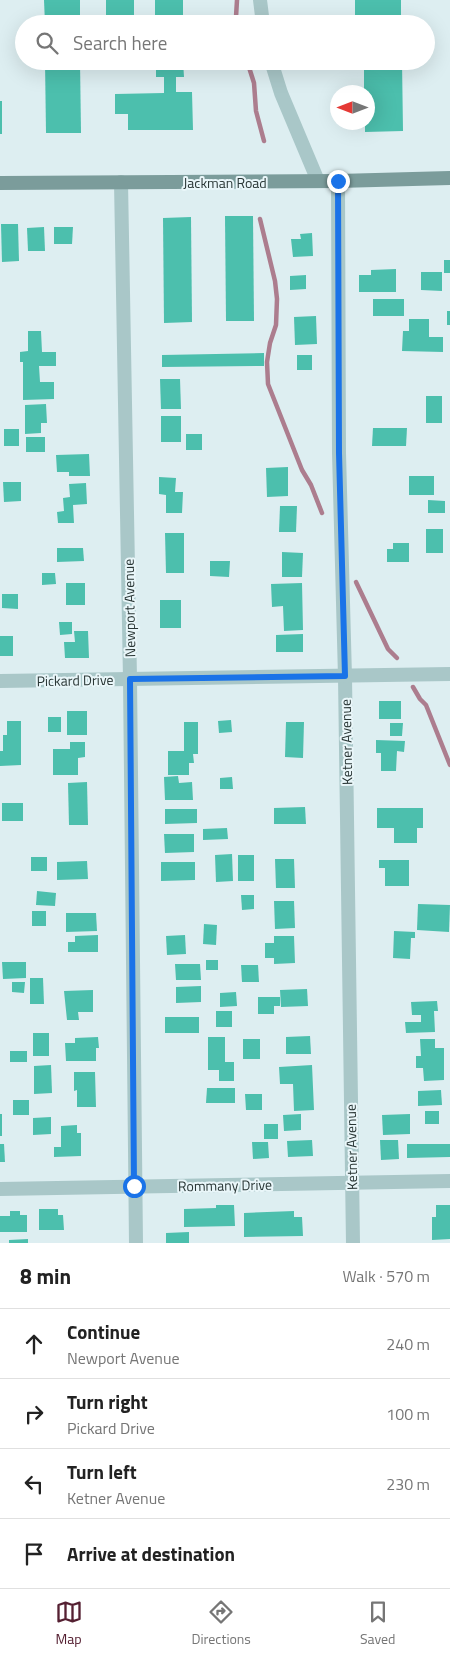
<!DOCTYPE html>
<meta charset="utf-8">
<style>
body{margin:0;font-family:"Titillium Web",sans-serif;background:#f6f6f6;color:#222}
.compass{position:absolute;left:330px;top:85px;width:45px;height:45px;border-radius:50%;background:#fff;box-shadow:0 5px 20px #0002;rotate:270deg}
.stop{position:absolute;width:15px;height:15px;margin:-11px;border:4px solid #1a73e8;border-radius:50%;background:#fff}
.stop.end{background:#1a73e8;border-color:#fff;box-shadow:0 1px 5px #0008}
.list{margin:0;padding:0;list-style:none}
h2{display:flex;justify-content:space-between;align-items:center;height:65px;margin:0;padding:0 20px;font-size:21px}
h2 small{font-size:16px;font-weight:400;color:#767676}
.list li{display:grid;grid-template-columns:32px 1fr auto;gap:15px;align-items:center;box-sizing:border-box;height:70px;padding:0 20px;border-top:1px solid #e0e0e0}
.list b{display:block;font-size:19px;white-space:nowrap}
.list p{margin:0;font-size:16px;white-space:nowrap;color:#767676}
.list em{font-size:16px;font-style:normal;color:#767676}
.icon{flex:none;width:28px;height:28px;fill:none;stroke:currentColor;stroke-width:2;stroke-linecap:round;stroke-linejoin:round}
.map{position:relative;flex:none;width:450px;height:1243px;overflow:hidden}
.search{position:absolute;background:#fff;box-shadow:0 5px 20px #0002;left:15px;right:15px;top:15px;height:55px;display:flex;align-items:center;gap:12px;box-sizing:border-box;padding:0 18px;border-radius:28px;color:#767676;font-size:19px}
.sheet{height:345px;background:#fff}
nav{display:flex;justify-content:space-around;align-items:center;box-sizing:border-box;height:70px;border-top:1px solid #e0e0e0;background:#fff;font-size:14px;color:#767676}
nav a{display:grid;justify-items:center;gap:2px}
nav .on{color:#552032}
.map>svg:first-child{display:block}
</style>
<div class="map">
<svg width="450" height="1243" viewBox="0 0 450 1243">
<rect width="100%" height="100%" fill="#ddeef1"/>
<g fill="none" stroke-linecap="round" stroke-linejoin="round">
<g stroke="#ac7d8e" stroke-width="4.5">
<polyline points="237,0 236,17 237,24"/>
<polyline points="247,61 254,83 256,111 264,141"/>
<polyline points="260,219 275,281 277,299 276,325 270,343 267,362 268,384 302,470 311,485 322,513"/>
<polyline points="356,582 388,649 397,658"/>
<polyline points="413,687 420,699 426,705 450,765"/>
</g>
</g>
<g fill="#4cbfad">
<polygon points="44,0 80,0 80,24 45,24"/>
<rect x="106" y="0" width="28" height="24"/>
<rect x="155" y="0" width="28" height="24"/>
<rect x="355" y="0" width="46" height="24"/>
<polygon points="45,61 80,61 81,133 46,133"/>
<polygon points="156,61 183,61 184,77 176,77 176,92 192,92 193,130 128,130 128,114 115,114 115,94 164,93 164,77 156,77"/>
<polygon points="364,61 402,61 403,131 365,132 365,122 368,122 368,92 364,92"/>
<rect x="0" y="101" width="2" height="33"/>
<polygon points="225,216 253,216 254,321 226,321"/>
<polygon points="191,217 192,322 164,323 163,218"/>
<polygon points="1,224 18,224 19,261 2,262"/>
<polygon points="44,227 45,251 28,251 27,228"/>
<polygon points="54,227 73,227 72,244 54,244"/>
<polygon points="312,233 313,256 293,257 291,239 301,239 300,234"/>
<rect x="444" y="260" width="6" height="13"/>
<polygon points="396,269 396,292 359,292 359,275 371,275 371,270"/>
<polygon points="421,272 442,272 442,291 421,290"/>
<polygon points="306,275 306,289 290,290 290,276"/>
<rect x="373" y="299" width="31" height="17"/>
<rect x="447" y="311" width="3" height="14"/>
<polygon points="316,316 317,344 295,345 294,317"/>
<polygon points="409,319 429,319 429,337 443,337 443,352 402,351 403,331 409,331"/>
<polygon points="28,331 41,331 42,352 56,352 56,366 39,366 40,382 54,382 54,399 23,400 23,362 20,362 20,352 28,351"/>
<polygon points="264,353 264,366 162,367 162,355"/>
<rect x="297" y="355" width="15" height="15"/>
<polygon points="160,379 180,379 181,409 161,409"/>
<rect x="426" y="396" width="16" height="27"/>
<polygon points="46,404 47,423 41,423 41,433 25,434 25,405"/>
<rect x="161" y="416" width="20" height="26"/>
<polygon points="373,428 407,428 406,446 372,446"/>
<rect x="4" y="429" width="15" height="17"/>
<rect x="186" y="434" width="16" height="16"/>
<rect x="26" y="437" width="19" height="15"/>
<polygon points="89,454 90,476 69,476 69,472 57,472 56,455"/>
<polygon points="288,467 288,496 267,497 266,468"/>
<rect x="409" y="476" width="25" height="19"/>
<polygon points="159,477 176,478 175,492 183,492 182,513 166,513 166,495 159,494"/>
<polygon points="3,482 21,482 21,501 4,502"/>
<polygon points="86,483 87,504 73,505 74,523 58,523 57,512 64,511 63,498 70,497 69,484"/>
<polygon points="428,500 445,501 445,513 428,513"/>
<polygon points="280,506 297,506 296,532 279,532"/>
<rect x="426" y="529" width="17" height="24"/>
<polygon points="165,533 184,533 184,573 166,573"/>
<polygon points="393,543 409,543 409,562 387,562 387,549 393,549"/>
<polygon points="57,548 83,548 84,561 57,562"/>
<polygon points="282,552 303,553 302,577 282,577"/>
<polygon points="210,561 230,561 229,577 210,576"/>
<polygon points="42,573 55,573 56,584 42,585"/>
<rect x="66" y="583" width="19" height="22"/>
<polygon points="302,583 303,630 284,631 283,606 272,607 271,584"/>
<polygon points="2,594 18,594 18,609 2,608"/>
<rect x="160" y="600" width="21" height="28"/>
<polygon points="59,622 72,622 72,634 60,635"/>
<polygon points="74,631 88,631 89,658 65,658 64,642 75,642"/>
<polygon points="303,634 303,652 276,652 276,635"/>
<rect x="0" y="636" width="13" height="20"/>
<rect x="379" y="701" width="22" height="18"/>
<rect x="67" y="711" width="20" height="24"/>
<rect x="48" y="717" width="13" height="15"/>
<polygon points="231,720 232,732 219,733 218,721"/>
<polygon points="7,721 21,721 21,765 0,766 0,751 3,751 3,735 7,735"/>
<polygon points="184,722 198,722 198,754 193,754 194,763 189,763 189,775 168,775 168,751 184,751"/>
<polygon points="286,722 304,722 303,758 285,757"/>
<polygon points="390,723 403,723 402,736 390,736"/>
<polygon points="376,740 405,741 404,752 397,751 396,771 381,771 381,753 376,753"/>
<polygon points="70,742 85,742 85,757 78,758 78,775 53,775 53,749 70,749"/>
<polygon points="178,776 179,783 192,782 193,800 165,800 164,777"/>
<polygon points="232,777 233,789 220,789 220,778"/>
<polygon points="87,782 88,825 69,825 68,783"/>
<rect x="2" y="803" width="21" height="18"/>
<polygon points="305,807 306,824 274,824 274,808"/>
<polygon points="377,808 423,808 423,828 417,828 417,843 394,843 394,828 377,828"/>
<polygon points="165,809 197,809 197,823 165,824"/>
<polygon points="227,828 228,839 203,840 203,829"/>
<polygon points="164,834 194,834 194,852 165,853"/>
<polygon points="232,854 233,881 216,882 215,855"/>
<rect x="238" y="855" width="16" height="26"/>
<rect x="31" y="857" width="16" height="14"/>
<polygon points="275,859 294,859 295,888 276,888"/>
<polygon points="379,860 409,860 409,886 385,886 385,868 379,868"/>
<polygon points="87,861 88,879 57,880 57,862"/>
<polygon points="161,862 195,862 195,880 161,881"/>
<polygon points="37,891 56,893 55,906 36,905"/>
<polygon points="241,895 254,895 254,909 242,910"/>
<polygon points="274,901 294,901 295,928 275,929"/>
<polygon points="418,904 450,905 449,932 417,930"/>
<rect x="32" y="911" width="14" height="15"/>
<polygon points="66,913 96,913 97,931 66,932"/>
<polygon points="204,924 217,925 216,945 203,944"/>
<polygon points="394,931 415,932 415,938 411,938 410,959 393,958"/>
<polygon points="98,935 98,952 68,952 68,942 75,942 75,936"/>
<polygon points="185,935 186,954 167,955 166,936"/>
<polygon points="274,936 294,936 295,963 274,964 274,958 265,958 265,943 274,943"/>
<rect x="206" y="960" width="12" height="10"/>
<polygon points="2,962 26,962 26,978 3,979"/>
<polygon points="175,964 200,964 201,980 176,980"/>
<polygon points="241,965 258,965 259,982 242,982"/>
<polygon points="30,978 43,978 44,1004 30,1004"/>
<polygon points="12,982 25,982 24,993 12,992"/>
<polygon points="201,986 201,1002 176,1003 176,987"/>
<polygon points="307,989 308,1006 281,1007 280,990"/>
<polygon points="93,990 93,1012 78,1012 79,1020 67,1020 64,991"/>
<polygon points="236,992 237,1006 220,1007 220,993"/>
<polygon points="258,997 280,997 280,1006 274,1006 274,1014 258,1014"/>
<polygon points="437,1001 438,1011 434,1011 435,1032 406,1033 405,1022 421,1022 421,1015 412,1015 411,1002"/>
<rect x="216" y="1011" width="16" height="16"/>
<rect x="165" y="1017" width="34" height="16"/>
<rect x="33" y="1033" width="16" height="23"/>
<polygon points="310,1036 311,1054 286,1054 286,1037"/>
<polygon points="98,1037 99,1048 96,1048 96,1061 66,1061 65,1043 75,1043 75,1038"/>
<polygon points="208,1037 225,1037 225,1062 234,1062 234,1081 219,1081 219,1070 208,1070"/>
<rect x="243" y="1039" width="17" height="20"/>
<polygon points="420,1039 435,1039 435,1048 444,1048 444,1080 424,1081 423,1068 416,1068 416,1056 421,1056"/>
<rect x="10" y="1051" width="17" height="11"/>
<polygon points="51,1065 52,1093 34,1094 34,1066"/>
<polygon points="312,1065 314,1110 294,1111 293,1084 280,1084 279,1067"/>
<polygon points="74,1072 95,1072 96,1107 77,1107 77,1090 74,1091"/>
<polygon points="207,1088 235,1088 235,1103 206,1103"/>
<polygon points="441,1090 442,1105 418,1106 418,1091"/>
<polygon points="245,1094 262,1094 262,1110 246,1110"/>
<rect x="13" y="1100" width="16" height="15"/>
<rect x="425" y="1111" width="14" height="13"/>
<rect x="0" y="1114" width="2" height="22"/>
<polygon points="301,1114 301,1130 284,1131 283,1115"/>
<polygon points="410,1114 410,1134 383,1135 382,1115"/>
<polygon points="51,1117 51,1134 33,1135 33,1118"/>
<rect x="264" y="1124" width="14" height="15"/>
<polygon points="77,1125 77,1133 81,1133 81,1156 54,1157 54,1147 61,1147 61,1126"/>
<polygon points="312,1140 313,1156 288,1157 287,1141"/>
<polygon points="380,1140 398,1140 399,1159 381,1160"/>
<polygon points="252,1142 268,1142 269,1158 253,1159"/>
<polygon points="0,1144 4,1144 5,1162 0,1162"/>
<polygon points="407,1144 450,1144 450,1157 407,1158"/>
<polygon points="216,1205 234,1205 235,1226 184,1227 184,1209 216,1208"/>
<polygon points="436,1205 450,1205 450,1239 432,1240 432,1217 436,1217"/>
<polygon points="39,1209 58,1209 58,1215 63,1215 64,1230 39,1230"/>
<polygon points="10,1211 20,1211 20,1215 27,1215 27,1232 0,1232 0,1216 10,1216"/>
<polygon points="294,1211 294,1217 302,1217 303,1236 244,1237 244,1213"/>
<polygon points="189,1232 189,1243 166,1243 166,1233"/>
<polygon points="28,1239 28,1243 9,1243 9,1240"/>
</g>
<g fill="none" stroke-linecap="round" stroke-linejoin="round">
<g stroke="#a9c7c8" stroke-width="14">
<polyline points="260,0 263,24"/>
<polyline points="271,61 281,93 318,181"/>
<polyline points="338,181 339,453 345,677 353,1243"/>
<polyline points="121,182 130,679 136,1243"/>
<polyline points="0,681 450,674"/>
<polyline points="0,1189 450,1181"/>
</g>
<polyline stroke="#7b9c9b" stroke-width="14" points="0,183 338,181 450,178"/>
</g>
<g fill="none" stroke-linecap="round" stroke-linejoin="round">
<polyline stroke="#1a73e8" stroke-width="6" points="134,1186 130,679 345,676 339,453 338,181"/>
</g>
<g text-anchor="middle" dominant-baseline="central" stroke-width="4" stroke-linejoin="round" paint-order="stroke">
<g font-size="14" fill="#293635" stroke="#e9f6f9">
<text x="225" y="182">Jackman Road</text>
<text transform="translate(129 608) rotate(-91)">Newport Avenue</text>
<text transform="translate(75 680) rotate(-1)">Pickard Drive</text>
<text transform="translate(346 742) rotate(-91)">Ketner Avenue</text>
<text transform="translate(351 1147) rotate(-91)">Ketner Avenue</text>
<text transform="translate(225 1185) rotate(-1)">Rommany Drive</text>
</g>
</g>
</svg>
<svg class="compass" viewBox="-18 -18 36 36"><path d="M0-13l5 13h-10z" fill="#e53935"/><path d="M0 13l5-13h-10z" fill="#767676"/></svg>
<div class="stop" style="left:134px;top:1186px"></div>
<div class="stop end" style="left:338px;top:181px"></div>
<div class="search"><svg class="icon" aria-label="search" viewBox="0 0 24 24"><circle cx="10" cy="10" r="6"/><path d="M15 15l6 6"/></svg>Search here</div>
</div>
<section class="sheet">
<h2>8 min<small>Walk · 570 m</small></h2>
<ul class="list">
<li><svg class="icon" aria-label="ahead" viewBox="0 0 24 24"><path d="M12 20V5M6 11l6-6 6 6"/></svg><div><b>Continue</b><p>Newport Avenue</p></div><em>240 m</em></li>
<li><svg class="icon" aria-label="right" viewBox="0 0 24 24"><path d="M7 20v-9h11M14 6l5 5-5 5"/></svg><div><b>Turn right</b><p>Pickard Drive</p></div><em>100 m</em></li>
<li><svg class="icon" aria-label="left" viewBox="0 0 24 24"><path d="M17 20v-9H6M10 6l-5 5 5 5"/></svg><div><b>Turn left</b><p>Ketner Avenue</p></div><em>230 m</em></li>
<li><svg class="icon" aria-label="arrive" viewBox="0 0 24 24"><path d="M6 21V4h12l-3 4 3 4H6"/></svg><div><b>Arrive at destination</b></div></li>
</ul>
</section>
<nav>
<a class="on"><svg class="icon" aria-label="map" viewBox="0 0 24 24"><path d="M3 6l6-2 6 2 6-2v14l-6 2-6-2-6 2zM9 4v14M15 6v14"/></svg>Map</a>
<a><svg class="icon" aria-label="directions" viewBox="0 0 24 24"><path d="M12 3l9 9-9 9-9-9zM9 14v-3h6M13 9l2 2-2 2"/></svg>Directions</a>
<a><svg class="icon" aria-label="saved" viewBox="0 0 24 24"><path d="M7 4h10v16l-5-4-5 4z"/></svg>Saved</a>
</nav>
